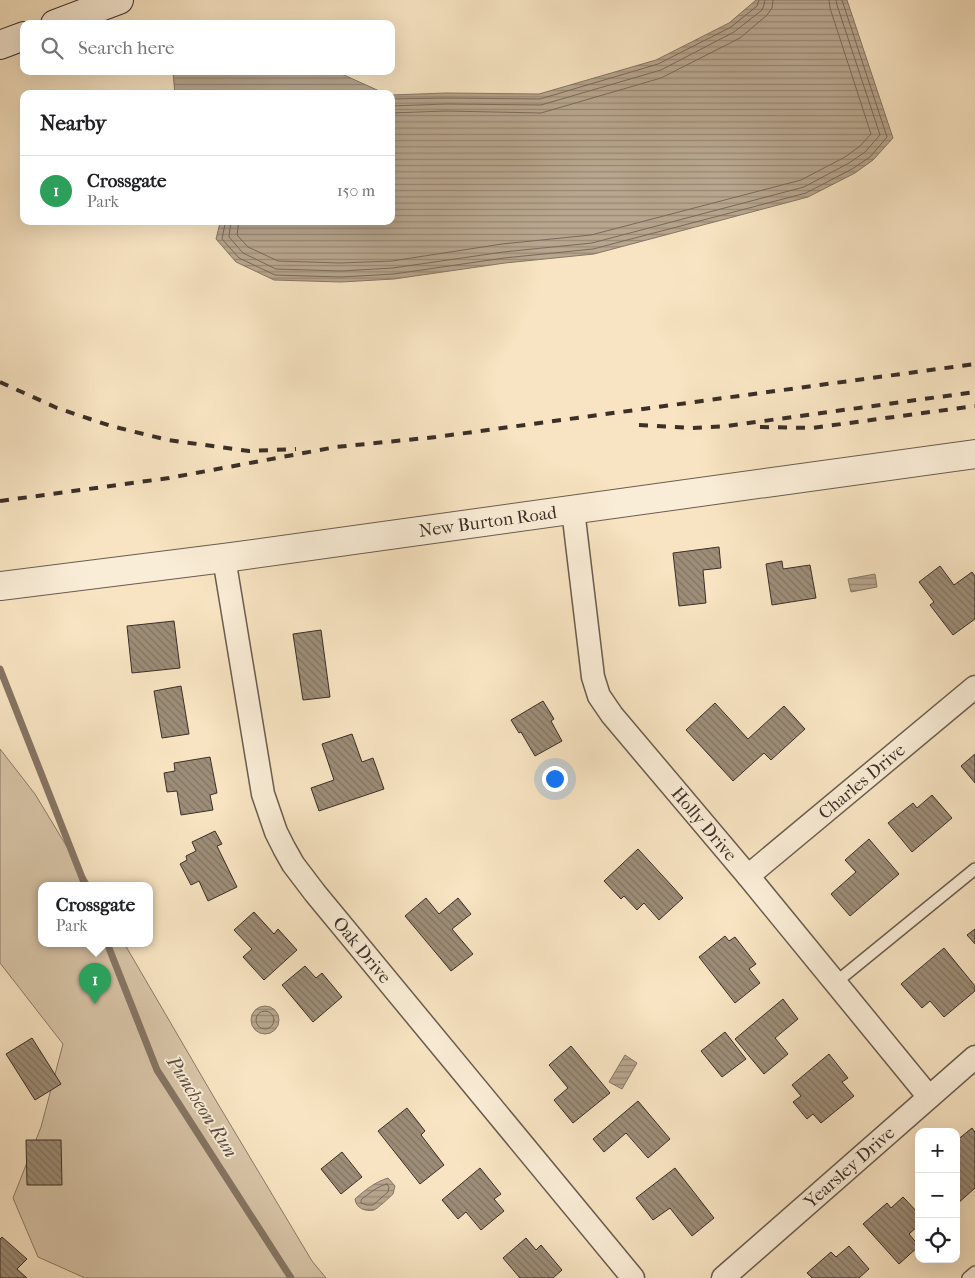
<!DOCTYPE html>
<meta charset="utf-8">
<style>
body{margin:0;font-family:"IM FELL French Canon",serif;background:#f2f2f2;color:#202124}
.controls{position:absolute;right:15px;bottom:15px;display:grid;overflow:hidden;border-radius:10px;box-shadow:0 5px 20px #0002}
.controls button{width:45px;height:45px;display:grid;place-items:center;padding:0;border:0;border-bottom:1px solid #e0e0e0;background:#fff;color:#202124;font:25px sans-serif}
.you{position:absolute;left:554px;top:778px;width:18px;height:18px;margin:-12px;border:4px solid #fff;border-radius:50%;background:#1a73e8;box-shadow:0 0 0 8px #1a73e833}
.badge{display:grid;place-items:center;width:32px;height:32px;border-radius:50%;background:#0b8043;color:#fff;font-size:16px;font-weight:700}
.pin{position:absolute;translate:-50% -41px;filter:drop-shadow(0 1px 2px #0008)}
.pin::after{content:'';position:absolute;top:26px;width:18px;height:15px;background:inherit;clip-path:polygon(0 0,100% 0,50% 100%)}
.popup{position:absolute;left:38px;top:882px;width:115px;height:65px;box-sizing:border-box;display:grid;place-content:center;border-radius:10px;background:#fff;filter:drop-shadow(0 1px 4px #0005);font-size:16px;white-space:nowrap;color:#757577}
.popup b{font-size:19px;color:#202124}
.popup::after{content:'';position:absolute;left:50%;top:100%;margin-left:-10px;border:10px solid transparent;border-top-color:#fff}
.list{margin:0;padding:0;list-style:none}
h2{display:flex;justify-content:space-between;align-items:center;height:65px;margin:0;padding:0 20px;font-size:21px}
h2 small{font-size:16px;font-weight:400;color:#757577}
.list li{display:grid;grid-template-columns:32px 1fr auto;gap:15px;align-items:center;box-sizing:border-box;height:70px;padding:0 20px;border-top:1px solid #e0e0e0}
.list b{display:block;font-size:19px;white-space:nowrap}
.list p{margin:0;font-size:16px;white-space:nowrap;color:#757577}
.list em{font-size:16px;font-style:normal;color:#757577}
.icon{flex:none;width:28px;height:28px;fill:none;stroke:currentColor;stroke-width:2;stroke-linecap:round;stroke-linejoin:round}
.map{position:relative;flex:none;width:975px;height:1278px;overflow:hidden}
.search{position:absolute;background:#fff;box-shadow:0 5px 20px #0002;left:20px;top:20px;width:375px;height:55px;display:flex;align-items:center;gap:12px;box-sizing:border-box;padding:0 18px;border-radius:10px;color:#757577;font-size:19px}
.panel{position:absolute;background:#fff;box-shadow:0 5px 20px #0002;left:20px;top:90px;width:375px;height:135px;border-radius:10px}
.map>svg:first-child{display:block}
</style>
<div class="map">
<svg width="975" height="1278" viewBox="0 0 975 1278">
<defs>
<pattern id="water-rules" width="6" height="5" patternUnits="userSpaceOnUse" patternTransform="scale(1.25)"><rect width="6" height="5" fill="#b8a68e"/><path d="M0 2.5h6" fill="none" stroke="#978874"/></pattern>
<pattern id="building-back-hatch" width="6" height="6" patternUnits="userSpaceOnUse" patternTransform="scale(1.25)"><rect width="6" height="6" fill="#9d8d78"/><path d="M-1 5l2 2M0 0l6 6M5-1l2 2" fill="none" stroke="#817462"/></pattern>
</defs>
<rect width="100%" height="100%" fill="#f8e4c2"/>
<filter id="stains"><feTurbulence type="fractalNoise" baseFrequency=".004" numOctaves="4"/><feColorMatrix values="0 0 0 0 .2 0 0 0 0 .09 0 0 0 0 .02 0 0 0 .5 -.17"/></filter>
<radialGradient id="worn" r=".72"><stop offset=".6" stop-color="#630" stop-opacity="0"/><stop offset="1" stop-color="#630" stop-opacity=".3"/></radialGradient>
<polygon fill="#d8c5a8" stroke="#8a7a68" points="0,749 35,794 90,885 41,885 41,943 124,943 215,1099 312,1261 326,1278 85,1278 38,1257 13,1198 41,1127 63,1044 0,963"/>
<g fill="url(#water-rules)" stroke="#867665">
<polygon points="756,0 847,0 893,138 873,160 855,173 808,197 594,254 505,263 394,279 341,282 274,280 236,262 216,239 220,223 216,221 391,221 391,95 446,93 539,94 656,60 729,23"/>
<polygon points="176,71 335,71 386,94 175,94 173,72"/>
<polygon points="875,574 877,587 851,592 848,579"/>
<circle cx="265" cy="1020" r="14"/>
<polygon points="625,1055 637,1063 622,1089 609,1082"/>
<path d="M 388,1178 L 395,1186 C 394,1189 394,1191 393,1194 C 390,1197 377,1209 374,1210 C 365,1212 356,1208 355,1199 C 365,1190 375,1182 388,1178 Z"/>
</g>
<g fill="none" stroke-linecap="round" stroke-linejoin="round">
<g stroke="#7a6a5b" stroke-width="1">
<polyline points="391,99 446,98 540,99 658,64 731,27 757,6 759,0"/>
<polyline points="391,106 446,104 541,105 661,70 734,32 762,10 764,5 765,0"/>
<polyline points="391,113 446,111 541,113 661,78 740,38 767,15 772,8 773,0"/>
<polyline points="225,221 225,224 222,239 239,258 275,275 341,277 394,274 504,258 593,249 806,193 852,169 870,157 887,137 842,0"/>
<polyline points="231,221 229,237 243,253 276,269 341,271 393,268 503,252 592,243 804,187 849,163 865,152 880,135 837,5 836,0"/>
<polyline points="239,221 237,235 248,247 278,261 340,263 392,261 502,244 591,235 801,180 845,157 860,146 871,134 830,8 829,0"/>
<circle cx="265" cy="1020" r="9"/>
<path d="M 387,1184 L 389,1187 L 388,1192 L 373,1205 L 367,1205 L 361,1203 L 361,1200 C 368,1194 378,1186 387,1184 Z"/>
</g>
<g stroke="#867665" stroke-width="7">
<polyline points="0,669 85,885"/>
<polyline points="107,943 157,1070 291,1278"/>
</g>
</g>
<g fill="url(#building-back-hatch)" stroke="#3b2f28">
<polygon points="719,547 721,568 703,570 706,603 679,606 673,553"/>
<polygon points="782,561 783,569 810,565 816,598 772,605 766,564"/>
<polygon points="940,566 954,585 972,572 975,576 975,619 953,635 930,605 934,602 919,582"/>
<polygon points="174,621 180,668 132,673 127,626"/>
<polygon points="321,630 330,697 303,700 293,634"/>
<polygon points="181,686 189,734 162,738 154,691"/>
<polygon points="543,701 554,719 551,721 562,741 535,756 521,732 519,733 511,720"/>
<polygon points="715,703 748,739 784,706 805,729 771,760 764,753 733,781 686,730"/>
<polygon points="352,734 362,762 373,758 384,789 319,811 311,788 334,780 322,744"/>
<polygon points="975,754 975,783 961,766"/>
<polygon points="210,757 217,793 210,795 213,810 181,815 177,791 167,792 164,773 175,771 174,763"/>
<polygon points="932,795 952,818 912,852 888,823 913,803 917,808"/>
<polygon points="215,831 222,844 217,846 237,887 208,901 199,881 191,885 180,864 187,860 186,856 196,851 192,842"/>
<polygon points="869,839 899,874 850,916 831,894 856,872 845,860"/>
<polygon points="638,849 683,898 659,920 644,903 637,910 624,896 621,899 604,881"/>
<polygon points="426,898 439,914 458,898 471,914 452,929 473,954 451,971 405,916"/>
<polygon points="254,912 274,934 278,929 297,950 264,980 243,957 252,949 234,930"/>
<polygon points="975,929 975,944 967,935"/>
<polygon points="725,936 729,941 735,937 756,964 749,969 760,983 735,1003 699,957"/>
<polygon points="944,948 975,986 975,991 944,1017 930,1001 922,1008 901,984"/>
<polygon points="305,966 316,978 322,973 342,997 313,1022 282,985"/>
<polygon points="783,999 798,1019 775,1038 788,1054 764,1074 735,1039"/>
<polygon points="725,1032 746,1059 722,1077 701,1051"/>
<polygon points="32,1038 61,1084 35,1100 6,1054"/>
<polygon points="571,1046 610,1093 573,1123 554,1100 568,1088 549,1065"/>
<polygon points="829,1054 848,1078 842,1082 854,1096 821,1123 813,1114 807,1119 793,1102 801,1096 792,1085"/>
<polygon points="638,1101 670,1139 648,1158 626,1133 604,1152 593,1139"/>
<polygon points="407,1108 425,1131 421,1135 444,1165 420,1184 378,1131"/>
<polygon points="972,1128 975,1132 975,1188 956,1205 956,1141"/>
<polygon points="26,1140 61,1140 62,1185 27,1185"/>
<polygon points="342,1152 362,1177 341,1194 321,1169"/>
<polygon points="480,1168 501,1194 494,1199 504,1211 481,1230 466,1212 458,1219 442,1200"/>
<polygon points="675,1168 714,1218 692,1236 670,1208 653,1220 636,1198"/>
<polygon points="903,1197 919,1214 919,1225 909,1234 919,1246 899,1264 863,1224 887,1203 891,1208"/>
<polygon points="2,1237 27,1259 17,1269 27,1278 0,1278 0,1239"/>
<polygon points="526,1238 536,1250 541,1245 562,1270 553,1278 520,1278 503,1258"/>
<polygon points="849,1246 869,1269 859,1278 812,1278 807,1273 831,1252 836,1257"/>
</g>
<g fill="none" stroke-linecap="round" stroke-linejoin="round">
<g stroke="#6a5c4e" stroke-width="14">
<g id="service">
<polyline points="835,983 975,869"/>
<polyline points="968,1278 975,1272"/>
</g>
</g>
<g stroke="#6a5c4e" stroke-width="25">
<g id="minor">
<path id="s1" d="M 573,510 L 593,677 L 599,696 L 612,715 L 748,876 L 929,1097"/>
<path id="s2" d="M 224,558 L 263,794 L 276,832 L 284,848 L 293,864 L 315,893 L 633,1278"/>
<path id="s3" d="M 748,876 L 975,687"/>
<path id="s4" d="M 723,1278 L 975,1057"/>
</g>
</g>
<g stroke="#6a5c4e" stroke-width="30">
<g id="tertiary">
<path id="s5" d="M 0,586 L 224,558 L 975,454"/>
</g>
</g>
<g stroke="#3b2f28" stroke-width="30">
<g id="secondary">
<polyline points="55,24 119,0"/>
<polyline points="0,45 24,36"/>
</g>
</g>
<use href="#service" stroke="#faedd7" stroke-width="11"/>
<use href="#minor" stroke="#faedd7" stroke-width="22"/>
<use href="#tertiary" stroke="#faedd7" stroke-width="28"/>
<use href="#secondary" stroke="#faedd7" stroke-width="28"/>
<g stroke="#3b2f28" stroke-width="4" stroke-dasharray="9 9" stroke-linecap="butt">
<polyline points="0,382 57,408 111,426 168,440 249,451 296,449"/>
<polyline points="639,425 692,428 727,426 975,392"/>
<polyline points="760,427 812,428 975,406"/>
<polyline points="0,501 169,478 336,447 436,437 975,364"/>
</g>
</g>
<g text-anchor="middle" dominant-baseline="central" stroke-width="4" stroke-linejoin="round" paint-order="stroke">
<g font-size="18" fill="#3b2f28" stroke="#faedd7">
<text stroke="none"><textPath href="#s5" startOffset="492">New Burton Road</textPath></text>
<text stroke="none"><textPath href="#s3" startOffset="148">Charles Drive</textPath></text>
<text stroke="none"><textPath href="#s1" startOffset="354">Holly Drive</textPath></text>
<text stroke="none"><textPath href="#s2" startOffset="426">Oak Drive</textPath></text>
<text stroke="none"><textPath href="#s4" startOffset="168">Yearsley Drive</textPath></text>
</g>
<g font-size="19" font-style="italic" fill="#5a4d42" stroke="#faedd7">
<text transform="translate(202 1107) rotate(58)">Puncheon Run</text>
</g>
</g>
<rect width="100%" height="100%" filter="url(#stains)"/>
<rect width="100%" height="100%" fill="url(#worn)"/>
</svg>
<div class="controls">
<button>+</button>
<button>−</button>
<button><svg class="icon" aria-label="locate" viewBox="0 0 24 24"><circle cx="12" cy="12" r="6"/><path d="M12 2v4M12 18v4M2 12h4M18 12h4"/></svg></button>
</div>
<div class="you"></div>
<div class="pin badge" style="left:95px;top:1004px;background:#2e9e5b">1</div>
<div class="popup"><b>Crossgate</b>Park</div>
<div class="search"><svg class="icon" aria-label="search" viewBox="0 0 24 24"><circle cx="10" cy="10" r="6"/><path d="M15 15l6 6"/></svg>Search here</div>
<section class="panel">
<h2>Nearby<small></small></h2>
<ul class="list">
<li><span class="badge" style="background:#2e9e5b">1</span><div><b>Crossgate</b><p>Park</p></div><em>150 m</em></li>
</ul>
</section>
</div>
